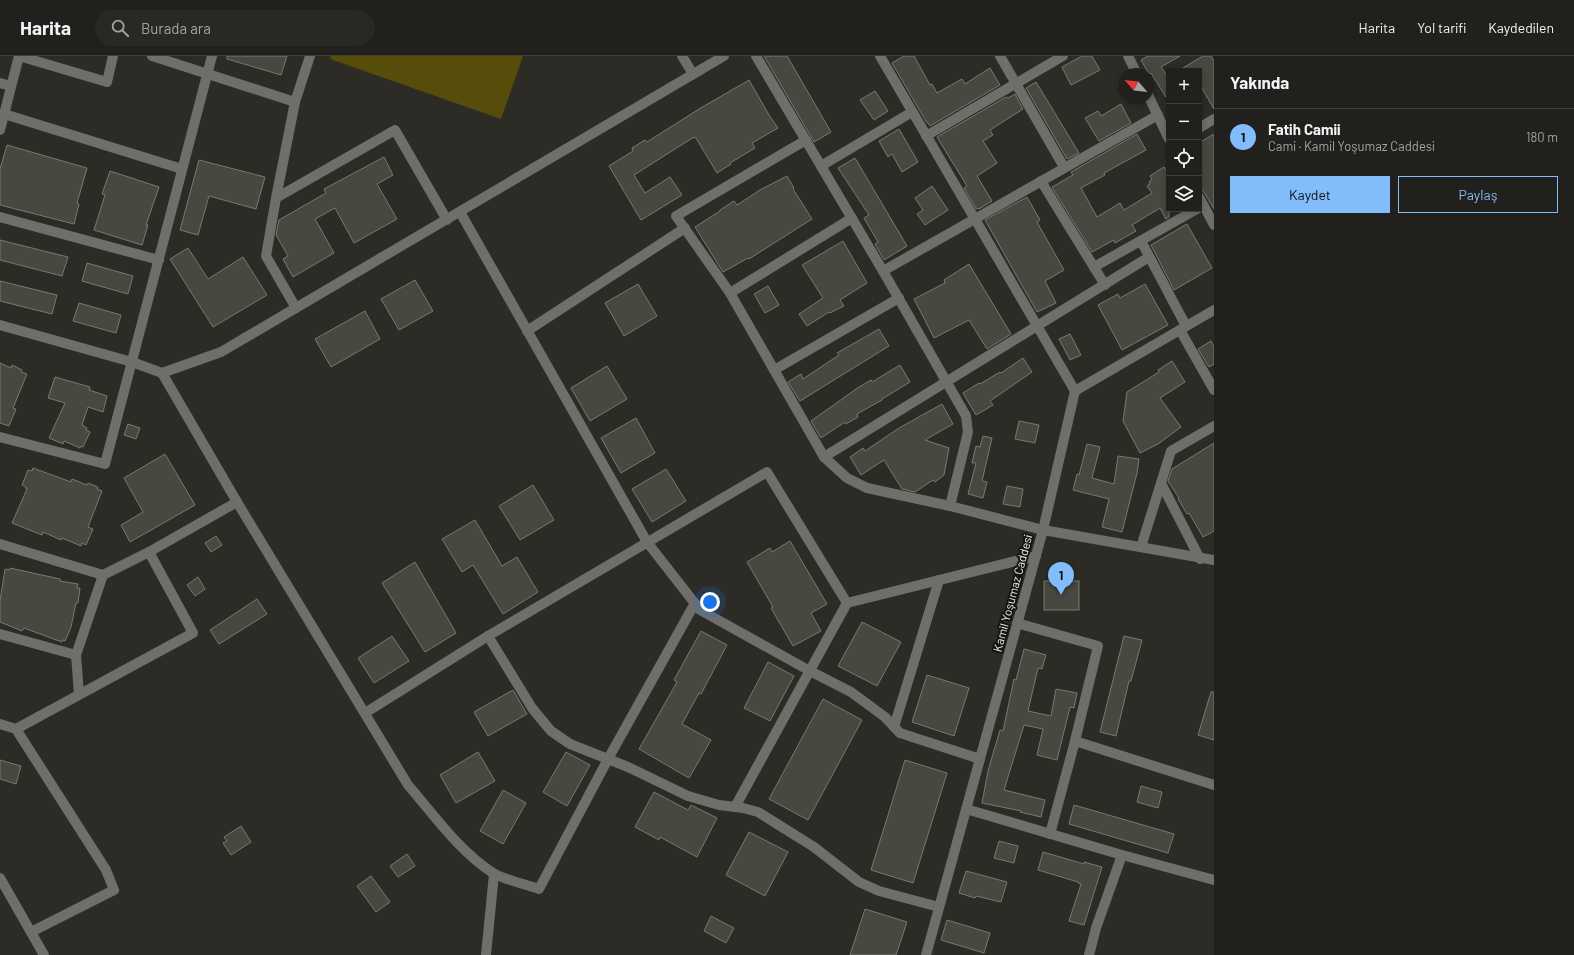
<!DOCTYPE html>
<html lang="tr">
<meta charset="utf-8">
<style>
body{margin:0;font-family:Barlow,sans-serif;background:#292825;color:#f1f3f6}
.controls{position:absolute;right:12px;top:12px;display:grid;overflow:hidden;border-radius:0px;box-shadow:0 2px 6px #0003}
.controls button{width:36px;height:36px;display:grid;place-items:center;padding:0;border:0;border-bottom:1px solid #3e3e3b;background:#21201c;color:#f1f3f6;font:20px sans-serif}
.compass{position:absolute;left:1118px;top:12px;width:36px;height:36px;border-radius:50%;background:#21201c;box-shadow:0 2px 6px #0003;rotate:298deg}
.you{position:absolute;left:710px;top:546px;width:14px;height:14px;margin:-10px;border:3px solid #fff;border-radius:50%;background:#1a73e8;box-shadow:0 0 0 6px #1a73e833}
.badge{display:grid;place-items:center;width:26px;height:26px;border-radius:50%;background:#82bcfa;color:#111;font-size:13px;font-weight:700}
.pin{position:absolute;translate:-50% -33px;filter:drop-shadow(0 1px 2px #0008)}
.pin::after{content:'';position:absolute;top:21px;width:14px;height:12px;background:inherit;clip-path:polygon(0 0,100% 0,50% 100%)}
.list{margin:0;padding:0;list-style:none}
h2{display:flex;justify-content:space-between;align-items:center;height:52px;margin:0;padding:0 16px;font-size:17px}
h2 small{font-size:13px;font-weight:400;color:#a2a3a3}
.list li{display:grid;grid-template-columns:26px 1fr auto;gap:12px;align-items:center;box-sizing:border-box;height:56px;padding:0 16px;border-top:1px solid #3e3e3b}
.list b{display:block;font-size:15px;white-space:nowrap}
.list p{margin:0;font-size:13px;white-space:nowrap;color:#a2a3a3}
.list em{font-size:13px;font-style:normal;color:#a2a3a3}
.actions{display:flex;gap:8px;padding:12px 16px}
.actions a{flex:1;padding:9px 0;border:1px solid #82bcfa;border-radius:0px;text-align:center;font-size:14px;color:#82bcfa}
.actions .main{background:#82bcfa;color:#111}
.icon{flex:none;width:22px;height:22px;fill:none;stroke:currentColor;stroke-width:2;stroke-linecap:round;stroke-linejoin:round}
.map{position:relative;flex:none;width:1214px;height:899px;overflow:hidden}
header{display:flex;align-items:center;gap:24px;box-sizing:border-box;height:56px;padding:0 20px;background:#21201c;border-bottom:1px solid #3e3e3b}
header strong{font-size:19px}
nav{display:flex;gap:22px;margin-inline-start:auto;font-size:14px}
.search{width:280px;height:36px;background:#292825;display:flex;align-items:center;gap:10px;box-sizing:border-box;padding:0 14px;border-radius:22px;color:#a2a3a3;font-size:15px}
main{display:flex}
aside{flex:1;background:#21201c}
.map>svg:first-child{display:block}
</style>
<header>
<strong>Harita</strong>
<div class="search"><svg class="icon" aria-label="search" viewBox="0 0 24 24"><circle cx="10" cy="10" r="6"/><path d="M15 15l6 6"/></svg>Burada ara</div>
<nav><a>Harita</a><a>Yol tarifi</a><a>Kaydedilen</a></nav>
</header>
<main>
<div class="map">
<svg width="1214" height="899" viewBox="0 0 1214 899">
<rect width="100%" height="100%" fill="#2c2b25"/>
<polygon fill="#564d0b" points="331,0 523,0 501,63 330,3"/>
<g fill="#484740" stroke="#797871">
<polygon points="227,0 287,0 281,19 227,3"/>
<polygon points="764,0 787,0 831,76 814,86"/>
<polygon points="904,0 914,0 930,29 932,28 937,37 962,23 965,28 990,12 1000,29 930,70 928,67 927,67 892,7"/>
<polygon points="1082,0 1092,0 1100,14 1071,29 1062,11"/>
<polygon points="1148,0 1180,0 1161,11 1169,23 1169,46 1151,17 1149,18 1141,4"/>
<polygon points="1203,0 1211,0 1214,5 1214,53 1199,27 1199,15 1178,15"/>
<polygon points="749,24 769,59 778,72 752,87 755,92 730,107 731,108 717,117 696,82 695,82 694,81 634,119 645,137 670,121 682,139 641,164 609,110 633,95 632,92 645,84 647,86 699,53"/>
<polygon points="1036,26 1079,97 1067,103 1026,32"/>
<polygon points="875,35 888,55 874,64 860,44"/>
<polygon points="1015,38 1023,53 990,74 993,79 983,85 997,107 977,120 992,145 979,153 978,152 976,153 964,132 967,130 937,81 1006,41 1008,42"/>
<polygon points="1121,48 1131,67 1099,85 1085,62 1098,55 1101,60"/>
<polygon points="899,73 918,106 902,116 892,98 888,101 879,85"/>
<polygon points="1137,78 1146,94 1104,117 1105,119 1081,132 1097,161 1120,147 1124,154 1152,137 1147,130 1150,128 1149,126 1152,123 1150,120 1164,111 1169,119 1169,161 1166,163 1160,152 1132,169 1136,175 1115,187 1114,184 1092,196 1052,131 1073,119 1071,116"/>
<polygon points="1214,78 1214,153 1199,128 1199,87"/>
<polygon points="7,89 87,112 77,147 79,148 74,168 0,149 0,113"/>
<polygon points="384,101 393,119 377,128 397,163 354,187 335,152 315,163 334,197 293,221 283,203 288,200 276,179 279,164 326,137 324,133"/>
<polygon points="855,102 907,190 884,204 875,188 878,186 864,162 869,159 838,112"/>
<polygon points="199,104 265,121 256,153 209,140 198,179 180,174"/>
<polygon points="110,115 159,131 146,169 148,169 142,189 94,174 105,139 102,138"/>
<polygon points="787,120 794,132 793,133 812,163 749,203 748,202 723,216 695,171 720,155 720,154 734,145 737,149 760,134"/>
<polygon points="932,130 948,154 925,169 917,158 923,154 915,142"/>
<polygon points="1027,141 1040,164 1037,166 1064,214 1045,225 1056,247 1037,256 985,164"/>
<polygon points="1187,168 1212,212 1174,234 1151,189"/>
<polygon points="0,184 68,201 62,220 0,204"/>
<polygon points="843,185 867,227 840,244 844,250 830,257 829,256 807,270 799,258 823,242 802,209"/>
<polygon points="188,192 208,223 243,201 267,239 213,271 170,203"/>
<polygon points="87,207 133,220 128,238 82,225"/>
<polygon points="969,208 1011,278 987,293 969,264 934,282 914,243 945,227 944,224"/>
<polygon points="415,224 433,255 399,274 381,243"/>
<polygon points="0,225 57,239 52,258 0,245"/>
<polygon points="638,228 657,260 624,280 605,247"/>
<polygon points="1145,228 1168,269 1122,294 1098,249 1118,238 1120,242"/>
<polygon points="768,230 779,249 765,257 754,238"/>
<polygon points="79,247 121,259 116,277 73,265"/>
<polygon points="365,255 380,283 331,311 315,283"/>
<polygon points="879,273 889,290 800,345 788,326 801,318 803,323 839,299 837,297"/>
<polygon points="1070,278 1081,299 1070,304 1059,283"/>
<polygon points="1211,285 1214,291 1214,308 1209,311 1198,293"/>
<polygon points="1023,302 1032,316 990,345 993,349 976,359 963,337 979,327 980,328 1000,316 1001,317"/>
<polygon points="1172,305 1185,326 1160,342 1181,371 1158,388 1140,397 1123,365 1127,336 1159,316 1158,314"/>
<polygon points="0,307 11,312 12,309 22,314 21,316 27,318 13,352 16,353 9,370 0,367"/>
<polygon points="900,309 910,326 882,343 882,344 857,358 858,361 846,368 845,366 821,382 811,365 859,331 871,324 872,326"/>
<polygon points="607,310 627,343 590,365 571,332"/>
<polygon points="55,321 90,331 89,334 107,340 103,356 88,351 82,369 87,372 86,374 90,376 83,391 81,390 80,392 64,385 63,388 49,382 65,347 48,342"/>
<polygon points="942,348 953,368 925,384 949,392 944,419 935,426 933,424 915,436 902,433 884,404 861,419 850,401 863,392 865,395 899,372"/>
<polygon points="636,362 655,397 621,417 601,382"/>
<polygon points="1019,365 1039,369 1035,387 1015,383"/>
<polygon points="128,368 140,372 136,383 124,379"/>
<polygon points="983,380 992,382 982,425 987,426 983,442 968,438 976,407 972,407 976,390 980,391"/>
<polygon points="1214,387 1214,475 1203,481 1189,457 1187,458 1178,443 1179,442 1168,425 1172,413"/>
<polygon points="1087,388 1100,391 1092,422 1114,428 1118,400 1139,403 1137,417 1122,476 1102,471 1109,443 1073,434 1077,418 1079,419"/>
<polygon points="165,398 195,449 130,486 121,469 143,456 124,422"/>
<polygon points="33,412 71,426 72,423 87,429 88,427 98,431 97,433 102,435 88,471 93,473 86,489 82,487 81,490 62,482 61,484 43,476 42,479 12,467 27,433 26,433 26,431 22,429 28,414 32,415"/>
<polygon points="666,413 686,445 652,466 632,433"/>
<polygon points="533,429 554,464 520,484 499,450"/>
<polygon points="1007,430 1023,433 1020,451 1003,448"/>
<polygon points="475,464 502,510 517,501 538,536 503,558 473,509 462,516 442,483"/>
<polygon points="216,480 222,489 211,496 205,487"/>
<polygon points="790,485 827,548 811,557 821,575 793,590 771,552 773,551 747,506 770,492 772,496"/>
<polygon points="415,506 456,577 425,596 382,527"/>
<polygon points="10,512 60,523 60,525 78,528 77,532 80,532 78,547 76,547 71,571 65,585 63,584 62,586 24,572 22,575 0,566 0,545 5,513 10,514"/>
<polygon points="198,521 205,533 195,540 187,529"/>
<rect x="1044" y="525" width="35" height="29"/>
<polygon points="257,543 267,558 219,588 210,574"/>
<polygon points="862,566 901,586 877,630 838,610"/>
<polygon points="701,575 727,589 701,638 699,637 682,668 711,684 689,722 639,693 677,626 674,624"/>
<polygon points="392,580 409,605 374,627 358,602"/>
<polygon points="1124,580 1142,584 1131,625 1129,625 1116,680 1100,676"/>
<polygon points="1024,593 1046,599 1042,613 1038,612 1028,655 1051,660 1056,633 1077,637 1074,652 1070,651 1057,704 1037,699 1043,673 1024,669 1004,734 1045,744 1041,761 1020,756 1021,755 982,747 988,715 1000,674 1003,675 1014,623 1016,624"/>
<polygon points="768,606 794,620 770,665 744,652"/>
<polygon points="927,619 969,632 954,680 912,666"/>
<polygon points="513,634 527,658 488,680 474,656"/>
<polygon points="1211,636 1214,636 1214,684 1198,679"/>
<polygon points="823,643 862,664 808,764 769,743"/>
<polygon points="478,696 495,725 456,747 440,719"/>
<polygon points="566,696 590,709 567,750 543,736"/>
<polygon points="0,704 21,710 16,728 0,723"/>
<polygon points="905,704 947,717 913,827 871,814"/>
<polygon points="1141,730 1162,736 1158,752 1137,746"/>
<polygon points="503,734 526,747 503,788 480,775"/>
<polygon points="654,736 688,754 691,749 717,762 697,801 660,781 659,784 635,771"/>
<polygon points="1074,749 1174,778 1168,797 1069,768"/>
<polygon points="241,770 251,786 231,799 223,787 227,785 224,781"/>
<polygon points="749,776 788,796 765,840 726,819"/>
<polygon points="999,785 1018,790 1014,807 994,802"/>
<polygon points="1043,796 1084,808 1084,806 1102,811 1084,869 1069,865 1081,828 1078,827 1078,826 1038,814"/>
<polygon points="407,798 415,810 398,821 390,810"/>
<polygon points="966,815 1007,826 1001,846 976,840 975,842 959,837"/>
<polygon points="371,820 390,846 376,856 357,830"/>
<polygon points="865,853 907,866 896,899 850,899"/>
<polygon points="711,860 734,872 726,887 704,875"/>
<polygon points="947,864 990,877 984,897 941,884"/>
</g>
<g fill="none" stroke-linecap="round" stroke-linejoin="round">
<g stroke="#6f6e6b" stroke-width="10">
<polyline points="19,0 107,26 113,0"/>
<polyline points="152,0 295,46"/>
<polyline points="682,0 693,18"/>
<polyline points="756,0 883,215 966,360 968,376 950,450"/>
<polyline points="880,0 1075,335"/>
<polyline points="1000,0 1064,111"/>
<polyline points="1128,0 1137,18"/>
<polyline points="0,27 11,30"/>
<polyline points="1148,39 1169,83"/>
<polyline points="4,58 182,113"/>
<polyline points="1199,72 1214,63"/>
<polyline points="0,74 19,0"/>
<polyline points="926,80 1063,0"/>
<polyline points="806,84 676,160 730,237 824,401 847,422 867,432 950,450 1043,474 1214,504"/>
<polyline points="821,110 912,56"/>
<polyline points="1041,125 1105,229"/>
<polyline points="1199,141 1214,169"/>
<polyline points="276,142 395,74 447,164"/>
<polyline points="460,156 647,486 700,554 810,615 851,636 885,661 900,677 980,703"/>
<polyline points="0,161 159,204"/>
<polyline points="1141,185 1186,270"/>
<polyline points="1094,211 1197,153"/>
<polyline points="883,215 1158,59"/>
<polyline points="730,237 852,162"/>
<polyline points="296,252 266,200 276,142 295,46 310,0"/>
<polyline points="0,269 132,306 162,317 221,296 724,0"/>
<polyline points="1180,274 1214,334"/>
<polyline points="527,275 685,172"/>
<polyline points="774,314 899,242"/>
<polyline points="0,381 105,408 212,0"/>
<polyline points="824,401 1149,201"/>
<polyline points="1161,427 1200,503"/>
<path d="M 237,446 L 408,729 C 434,759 459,795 493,817 C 502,823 528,829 539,833 L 608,703 L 695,547"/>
<polyline points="0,488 103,519"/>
<polyline points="1141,491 1171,395 1214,370"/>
<polyline points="1017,567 1098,590 1075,685 1050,778"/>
<polyline points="0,578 76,599"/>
<polyline points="488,580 532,652 551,675 570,688 628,711 688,740 719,749 743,752 758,756 814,791 859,826 879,835 939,851"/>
<polyline points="79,638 76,599 103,519 149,496 237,446 162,317"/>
<polyline points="365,657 488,580 767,416 847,547 1036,500"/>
<polyline points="0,668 16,673 106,814 114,834 31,876"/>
<polyline points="894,671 939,524"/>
<polyline points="16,673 193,577 149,496"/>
<polyline points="1075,685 1214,729"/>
<polyline points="735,751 847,547"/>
<polyline points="966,753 1122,799 1096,872 1089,899"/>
<polyline points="1122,799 1214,824"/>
<polyline points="0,822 44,899"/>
<polyline points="486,899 494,818"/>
<polyline points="926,899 1043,474 1075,335 1214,254"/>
</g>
</g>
<g text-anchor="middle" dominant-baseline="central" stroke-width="4" stroke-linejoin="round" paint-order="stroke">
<g font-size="12" fill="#ebebe6" stroke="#141411">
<text transform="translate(1012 537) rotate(-75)">Kamil Yoşumaz Caddesi</text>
</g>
</g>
</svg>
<div class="controls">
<button>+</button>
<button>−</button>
<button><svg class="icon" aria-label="locate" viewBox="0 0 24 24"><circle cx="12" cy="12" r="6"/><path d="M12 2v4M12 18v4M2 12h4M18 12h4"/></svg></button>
<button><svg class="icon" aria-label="layers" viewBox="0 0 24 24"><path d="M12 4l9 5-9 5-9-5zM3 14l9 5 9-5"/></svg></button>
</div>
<svg class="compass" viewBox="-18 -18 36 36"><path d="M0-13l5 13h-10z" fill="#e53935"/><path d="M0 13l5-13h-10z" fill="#a2a3a3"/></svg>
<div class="you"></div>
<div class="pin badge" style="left:1061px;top:539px">1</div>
</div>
<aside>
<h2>Yakında<small></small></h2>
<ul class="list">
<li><span class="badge">1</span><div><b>Fatih Camii</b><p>Cami · Kamil Yoşumaz Caddesi</p></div><em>180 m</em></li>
</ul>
<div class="actions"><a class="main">Kaydet</a><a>Paylaş</a></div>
</aside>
</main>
